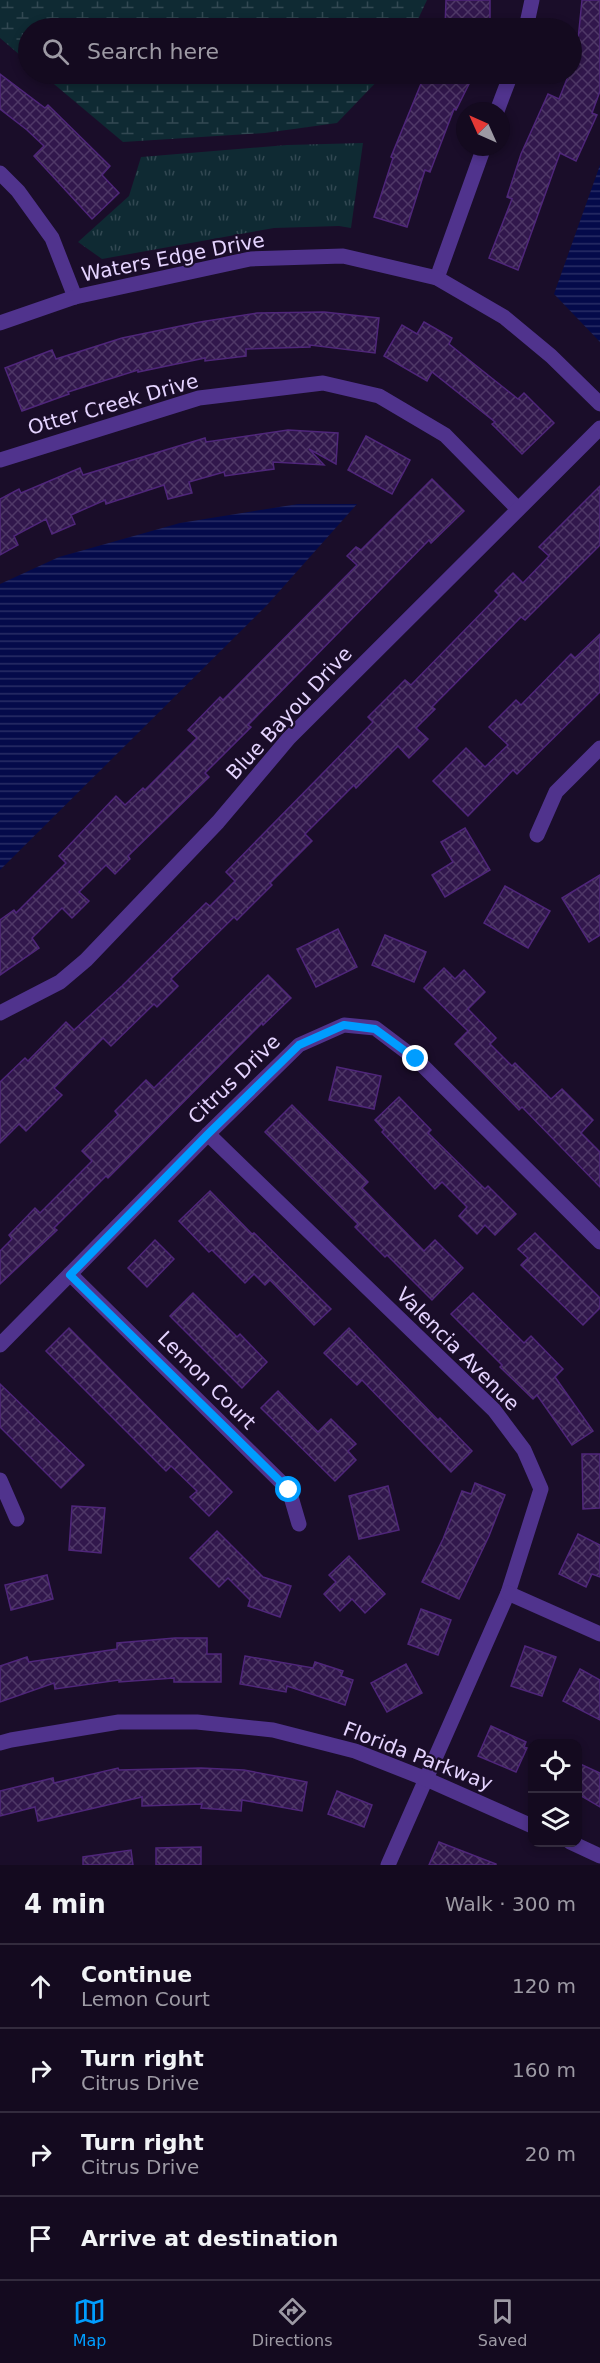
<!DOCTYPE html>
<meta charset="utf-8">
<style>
body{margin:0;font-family:"DejaVu Sans",sans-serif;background:#1d1328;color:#f1f3f6}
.controls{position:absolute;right:18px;bottom:18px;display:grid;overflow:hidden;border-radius:12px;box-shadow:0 3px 9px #0003}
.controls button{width:54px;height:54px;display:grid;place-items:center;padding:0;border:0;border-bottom:2px solid #332b3d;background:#140a1f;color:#f1f3f6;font:30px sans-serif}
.compass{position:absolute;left:456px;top:102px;width:54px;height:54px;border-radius:50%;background:#140a1f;box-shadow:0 3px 9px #0003;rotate:315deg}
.stop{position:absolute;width:18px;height:18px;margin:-14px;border:4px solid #009dff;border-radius:50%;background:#fff}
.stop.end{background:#009dff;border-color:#fff;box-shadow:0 2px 6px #0008}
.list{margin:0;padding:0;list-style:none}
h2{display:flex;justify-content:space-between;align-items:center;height:78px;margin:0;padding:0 24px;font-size:26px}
h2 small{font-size:20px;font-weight:400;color:#9d9aa4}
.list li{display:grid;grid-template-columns:39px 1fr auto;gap:18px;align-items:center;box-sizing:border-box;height:84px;padding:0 24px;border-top:2px solid #332b3d}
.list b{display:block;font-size:22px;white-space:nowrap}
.list p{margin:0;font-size:20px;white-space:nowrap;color:#9d9aa4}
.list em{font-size:20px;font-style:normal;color:#9d9aa4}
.icon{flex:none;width:33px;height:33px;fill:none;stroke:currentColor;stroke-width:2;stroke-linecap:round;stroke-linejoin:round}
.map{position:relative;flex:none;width:600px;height:1865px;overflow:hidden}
.search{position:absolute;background:#140a1f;box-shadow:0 3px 9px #0003;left:18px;right:18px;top:18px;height:66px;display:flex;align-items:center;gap:15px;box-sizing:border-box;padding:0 21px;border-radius:33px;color:#9d9aa4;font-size:22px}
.sheet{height:414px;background:#140a1f}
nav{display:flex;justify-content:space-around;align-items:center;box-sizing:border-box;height:84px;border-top:2px solid #332b3d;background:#140a1f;font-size:16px;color:#9d9aa4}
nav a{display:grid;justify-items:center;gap:3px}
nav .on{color:#009dff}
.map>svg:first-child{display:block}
</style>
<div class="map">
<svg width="600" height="1865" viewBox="0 0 600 1865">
<defs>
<pattern id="wetland-marsh" width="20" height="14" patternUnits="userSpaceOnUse" patternTransform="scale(1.5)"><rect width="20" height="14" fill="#0f2a33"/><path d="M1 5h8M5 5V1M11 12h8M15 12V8" fill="none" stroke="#324852"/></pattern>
<pattern id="park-tufts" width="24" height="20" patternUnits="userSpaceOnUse" patternTransform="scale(1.5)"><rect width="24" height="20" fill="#0f2a33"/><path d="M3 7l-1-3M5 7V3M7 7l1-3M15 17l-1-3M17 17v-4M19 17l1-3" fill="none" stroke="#324852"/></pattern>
<pattern id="water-rules" width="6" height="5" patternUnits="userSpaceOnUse" patternTransform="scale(1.5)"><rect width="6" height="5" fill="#040a4a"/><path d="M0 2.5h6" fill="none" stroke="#282d65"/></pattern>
<pattern id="building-cross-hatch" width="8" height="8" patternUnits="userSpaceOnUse" patternTransform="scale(1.5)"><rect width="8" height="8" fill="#31174c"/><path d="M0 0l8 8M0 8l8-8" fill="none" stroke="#4f3867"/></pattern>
</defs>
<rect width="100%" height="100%" fill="#1a0d29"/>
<g fill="url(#wetland-marsh)">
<polygon points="0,0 427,0 414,28 28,28 28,62 0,38"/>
<polygon points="42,74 384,74 337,123 265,133 123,142"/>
</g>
<polygon fill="url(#park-tufts)" points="363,143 351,228 339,226 274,228 102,259 78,242 129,196 141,157 287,145"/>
<g fill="url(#water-rules)">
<polygon points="600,165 600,342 554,294"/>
<polygon points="298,504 357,504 268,604 0,870 0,584 59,557 180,523"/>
</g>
<g fill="url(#building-cross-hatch)" stroke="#4f267a" stroke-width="1.5">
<polygon points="446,0 490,0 490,22 476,21 475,28 445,28"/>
<polygon points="582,0 600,0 600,91 592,113 597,115 576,161 560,153 518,270 489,258 512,199 507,197 521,154 548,94 559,99 569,74 572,74 572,38 578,40"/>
<polygon points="0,74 45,108 48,105 110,166 102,175 119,193 92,219 34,156 44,146 27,130 0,109"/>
<polygon points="425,74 474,74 456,110 454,109 430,172 425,170 407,227 374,217 393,158 391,157"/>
<polygon points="324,312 379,318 375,353 310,345 310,347 246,349 246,356 205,361 205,358 138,372 138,370 68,392 69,394 22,411 5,368 52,350 56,359 122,338 200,322 257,313"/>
<polygon points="424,322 452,338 449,344 518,399 524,393 554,423 522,454 492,424 495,422 432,372 427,381 384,356 402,325 417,334"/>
<polygon points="288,430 338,433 336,464 309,449 324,465 273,462 274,469 225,476 224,472 189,482 192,493 168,499 164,485 106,504 105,500 71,515 75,524 52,534 46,519 14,536 18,545 0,555 0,499 19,489 21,493 80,468 83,475 205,438 206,442"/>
<polygon points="366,436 410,460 392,494 348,470"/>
<polygon points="432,479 464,511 431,543 429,540 248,725 251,727 205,773 209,777 128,856 130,859 115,874 106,865 79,892 89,901 72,918 62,908 32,938 39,948 0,975 0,920 14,910 16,913 66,863 59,856 116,796 125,805 143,788 145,790 197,738 188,730 220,697 223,700 357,565 347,556 356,547 361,550"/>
<polygon points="600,486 600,545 525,620 521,617 432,707 435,709 416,728 428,739 409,758 398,746 356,788 354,785 305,834 312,841 270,883 272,885 237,920 234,917 171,979 178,986 157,1007 154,1004 111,1046 103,1038 54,1088 62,1095 26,1131 19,1124 0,1143 0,1082 25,1058 28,1061 66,1022 74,1030 122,986 206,903 210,906 235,881 226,872 373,722 368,717 405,680 411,685 499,595 495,591 513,573 523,583 549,556 539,547"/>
<polygon points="600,634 600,692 517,774 513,770 468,816 433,781 466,748 485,767 508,745 489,727 516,700 521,705 571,654 575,658"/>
<polygon points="465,828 490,870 445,897 432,875 453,862 441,842"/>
<polygon points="600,875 600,935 589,942 562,898"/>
<polygon points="505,886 550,911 528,948 484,923"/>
<polygon points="338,929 357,967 316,987 297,949"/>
<polygon points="385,935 426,952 414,982 372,965"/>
<polygon points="444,968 455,979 464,970 485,992 468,1009 496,1038 490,1044 512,1066 515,1063 551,1099 562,1089 593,1120 581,1133 600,1152 600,1187 522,1107 519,1110 455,1044 468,1031 424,988"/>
<polygon points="268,975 291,998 263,1025 262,1023 108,1178 106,1176 54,1228 57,1230 0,1284 0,1251 12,1239 9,1235 35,1208 40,1213 92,1161 82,1151 118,1115 115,1111 146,1080 154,1088"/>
<polygon points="337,1067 381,1076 374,1109 329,1100"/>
<polygon points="399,1097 431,1130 428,1133 485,1189 488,1186 516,1214 495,1235 485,1225 477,1234 459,1216 467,1207 442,1182 435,1189 382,1132 384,1130 375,1120"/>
<polygon points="292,1105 368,1182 362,1188 424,1251 435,1240 463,1268 432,1300 387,1255 385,1257 355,1227 358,1224 265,1132"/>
<polygon points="210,1191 252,1234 254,1233 331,1309 314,1325 270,1280 265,1285 254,1274 245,1283 212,1250 209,1252 179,1221"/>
<polygon points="535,1233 600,1298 600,1308 583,1325 521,1265 528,1258 518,1249"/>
<polygon points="155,1240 174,1259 147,1287 128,1268"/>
<polygon points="193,1293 237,1337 240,1334 267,1362 242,1388 170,1316"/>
<polygon points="473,1293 524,1343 531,1336 563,1369 555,1377 593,1431 572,1445 537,1395 533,1399 500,1367 502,1365 451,1314"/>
<polygon points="69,1328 232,1492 209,1516 190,1497 197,1491 171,1466 166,1471 46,1351"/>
<polygon points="349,1328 438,1420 440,1418 472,1451 451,1472 362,1380 357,1385 324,1353"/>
<polygon points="0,1384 84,1465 61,1488 0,1427"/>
<polygon points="278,1391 318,1432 331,1419 356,1444 348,1451 356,1460 335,1481 261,1408"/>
<polygon points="582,1454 600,1454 600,1508 583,1509"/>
<polygon points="475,1483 505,1495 489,1536 459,1599 422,1582 443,1539 462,1491 471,1494"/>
<polygon points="388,1486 399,1530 359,1539 349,1496"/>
<polygon points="72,1506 105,1508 101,1553 69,1550"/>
<polygon points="217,1531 263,1577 291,1586 280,1617 248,1606 250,1600 228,1578 219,1587 190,1558"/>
<polygon points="578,1534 600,1545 600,1577 592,1574 586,1587 559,1574"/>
<polygon points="349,1556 385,1594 365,1613 352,1599 340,1611 324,1594 336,1582 329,1575"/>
<polygon points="47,1575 53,1599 11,1610 5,1585"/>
<polygon points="421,1609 451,1620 438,1655 408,1644"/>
<polygon points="175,1638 207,1638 207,1654 221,1654 221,1682 174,1682 174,1678 119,1682 119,1680 55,1689 54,1683 0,1702 0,1666 27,1657 29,1662 117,1649 117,1643"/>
<polygon points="525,1646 556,1657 542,1696 511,1686"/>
<polygon points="245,1656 313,1668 315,1662 343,1671 341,1676 353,1680 345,1705 287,1686 286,1692 240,1684"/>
<polygon points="406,1664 422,1693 387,1712 371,1683"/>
<polygon points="580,1669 600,1680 600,1720 563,1701"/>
<polygon points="491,1726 526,1742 524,1747 527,1748 516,1772 478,1756"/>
<polygon points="578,1763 600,1773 600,1807 578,1794"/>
<polygon points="118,1768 119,1770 201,1768 244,1770 307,1782 302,1811 242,1800 241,1811 201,1808 202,1804 142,1806 142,1797 38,1821 35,1807 0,1816 0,1791 53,1778 54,1783"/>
<polygon points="337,1791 372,1805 364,1827 328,1814"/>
<polygon points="439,1842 496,1864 496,1865 429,1865"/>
<polygon points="201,1847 201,1865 156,1865 156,1848"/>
<polygon points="131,1850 133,1865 83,1865 83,1857"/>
</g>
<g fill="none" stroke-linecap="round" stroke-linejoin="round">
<g stroke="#50338d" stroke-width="15">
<polyline points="526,28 532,0"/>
<polyline points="497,111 511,74"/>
<polyline points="0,173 18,191 52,238 75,297"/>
<polyline points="437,278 484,147"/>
<polyline points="0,323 75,297 250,259 343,256 437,278 504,317 551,356 600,404"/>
<polyline points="0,460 199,398 323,383 379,396 445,435 518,509"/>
<polyline points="537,835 556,792 600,748"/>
<polyline points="0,1013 60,982 86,960 218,822 289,738 600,428"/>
<polyline points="208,1134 494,1410 524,1450 541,1489 508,1593 388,1865"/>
<polyline points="70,1274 289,1490 299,1524"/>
<polyline points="0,1345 208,1134 299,1045 344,1025 375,1028 416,1059 600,1242"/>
<polyline points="0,1480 17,1519"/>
<polyline points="508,1593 600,1634"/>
<polyline points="0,1743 11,1740 119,1722 197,1722 273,1730 355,1751 426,1779 532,1826"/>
<polyline points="570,1842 600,1856"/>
</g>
</g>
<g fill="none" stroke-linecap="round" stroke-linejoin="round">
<polyline stroke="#009dff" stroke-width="8" points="289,1490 70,1275 208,1134 299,1045 344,1025 375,1029 416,1059"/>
</g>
<g text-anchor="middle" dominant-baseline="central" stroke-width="4.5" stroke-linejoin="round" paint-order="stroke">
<g font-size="20" fill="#e5d4ff" stroke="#1a0d29">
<text transform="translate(173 257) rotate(-11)">Waters Edge Drive</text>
<text transform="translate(113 404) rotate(-16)">Otter Creek Drive</text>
<text transform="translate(289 713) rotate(-47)">Blue Bayou Drive</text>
<text transform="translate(234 1079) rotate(-44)">Citrus Drive</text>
<text transform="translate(458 1349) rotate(45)">Valencia Avenue</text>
<text transform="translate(207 1380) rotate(45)">Lemon Court</text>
<text transform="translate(418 1756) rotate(21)">Florida Parkway</text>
</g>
</g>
</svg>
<div class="controls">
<button><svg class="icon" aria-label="locate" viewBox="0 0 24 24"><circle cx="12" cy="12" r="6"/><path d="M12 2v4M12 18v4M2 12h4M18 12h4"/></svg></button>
<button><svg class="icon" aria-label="layers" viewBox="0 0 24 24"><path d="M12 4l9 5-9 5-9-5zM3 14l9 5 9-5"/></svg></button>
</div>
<svg class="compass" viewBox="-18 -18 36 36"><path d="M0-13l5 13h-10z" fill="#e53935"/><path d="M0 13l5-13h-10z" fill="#9d9aa4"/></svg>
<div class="stop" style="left:289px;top:1490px"></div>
<div class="stop end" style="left:416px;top:1059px"></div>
<div class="search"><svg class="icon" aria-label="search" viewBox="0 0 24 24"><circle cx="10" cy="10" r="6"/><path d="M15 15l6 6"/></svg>Search here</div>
</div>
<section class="sheet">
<h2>4 min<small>Walk · 300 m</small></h2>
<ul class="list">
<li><svg class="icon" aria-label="ahead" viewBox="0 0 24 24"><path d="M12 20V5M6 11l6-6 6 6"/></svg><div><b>Continue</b><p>Lemon Court</p></div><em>120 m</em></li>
<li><svg class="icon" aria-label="right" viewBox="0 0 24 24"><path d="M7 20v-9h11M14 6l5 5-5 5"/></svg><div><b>Turn right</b><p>Citrus Drive</p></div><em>160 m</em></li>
<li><svg class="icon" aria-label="right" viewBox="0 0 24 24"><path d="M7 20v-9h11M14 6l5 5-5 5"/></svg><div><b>Turn right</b><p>Citrus Drive</p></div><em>20 m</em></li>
<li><svg class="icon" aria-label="arrive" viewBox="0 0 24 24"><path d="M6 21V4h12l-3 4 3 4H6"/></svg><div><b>Arrive at destination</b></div></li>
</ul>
</section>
<nav>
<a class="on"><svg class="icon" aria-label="map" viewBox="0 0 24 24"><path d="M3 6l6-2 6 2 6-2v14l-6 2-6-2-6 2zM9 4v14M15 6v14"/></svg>Map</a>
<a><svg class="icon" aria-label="directions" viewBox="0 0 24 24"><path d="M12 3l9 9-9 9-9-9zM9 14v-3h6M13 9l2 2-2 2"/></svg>Directions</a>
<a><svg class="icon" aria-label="saved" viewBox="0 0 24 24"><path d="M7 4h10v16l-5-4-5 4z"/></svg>Saved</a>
</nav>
